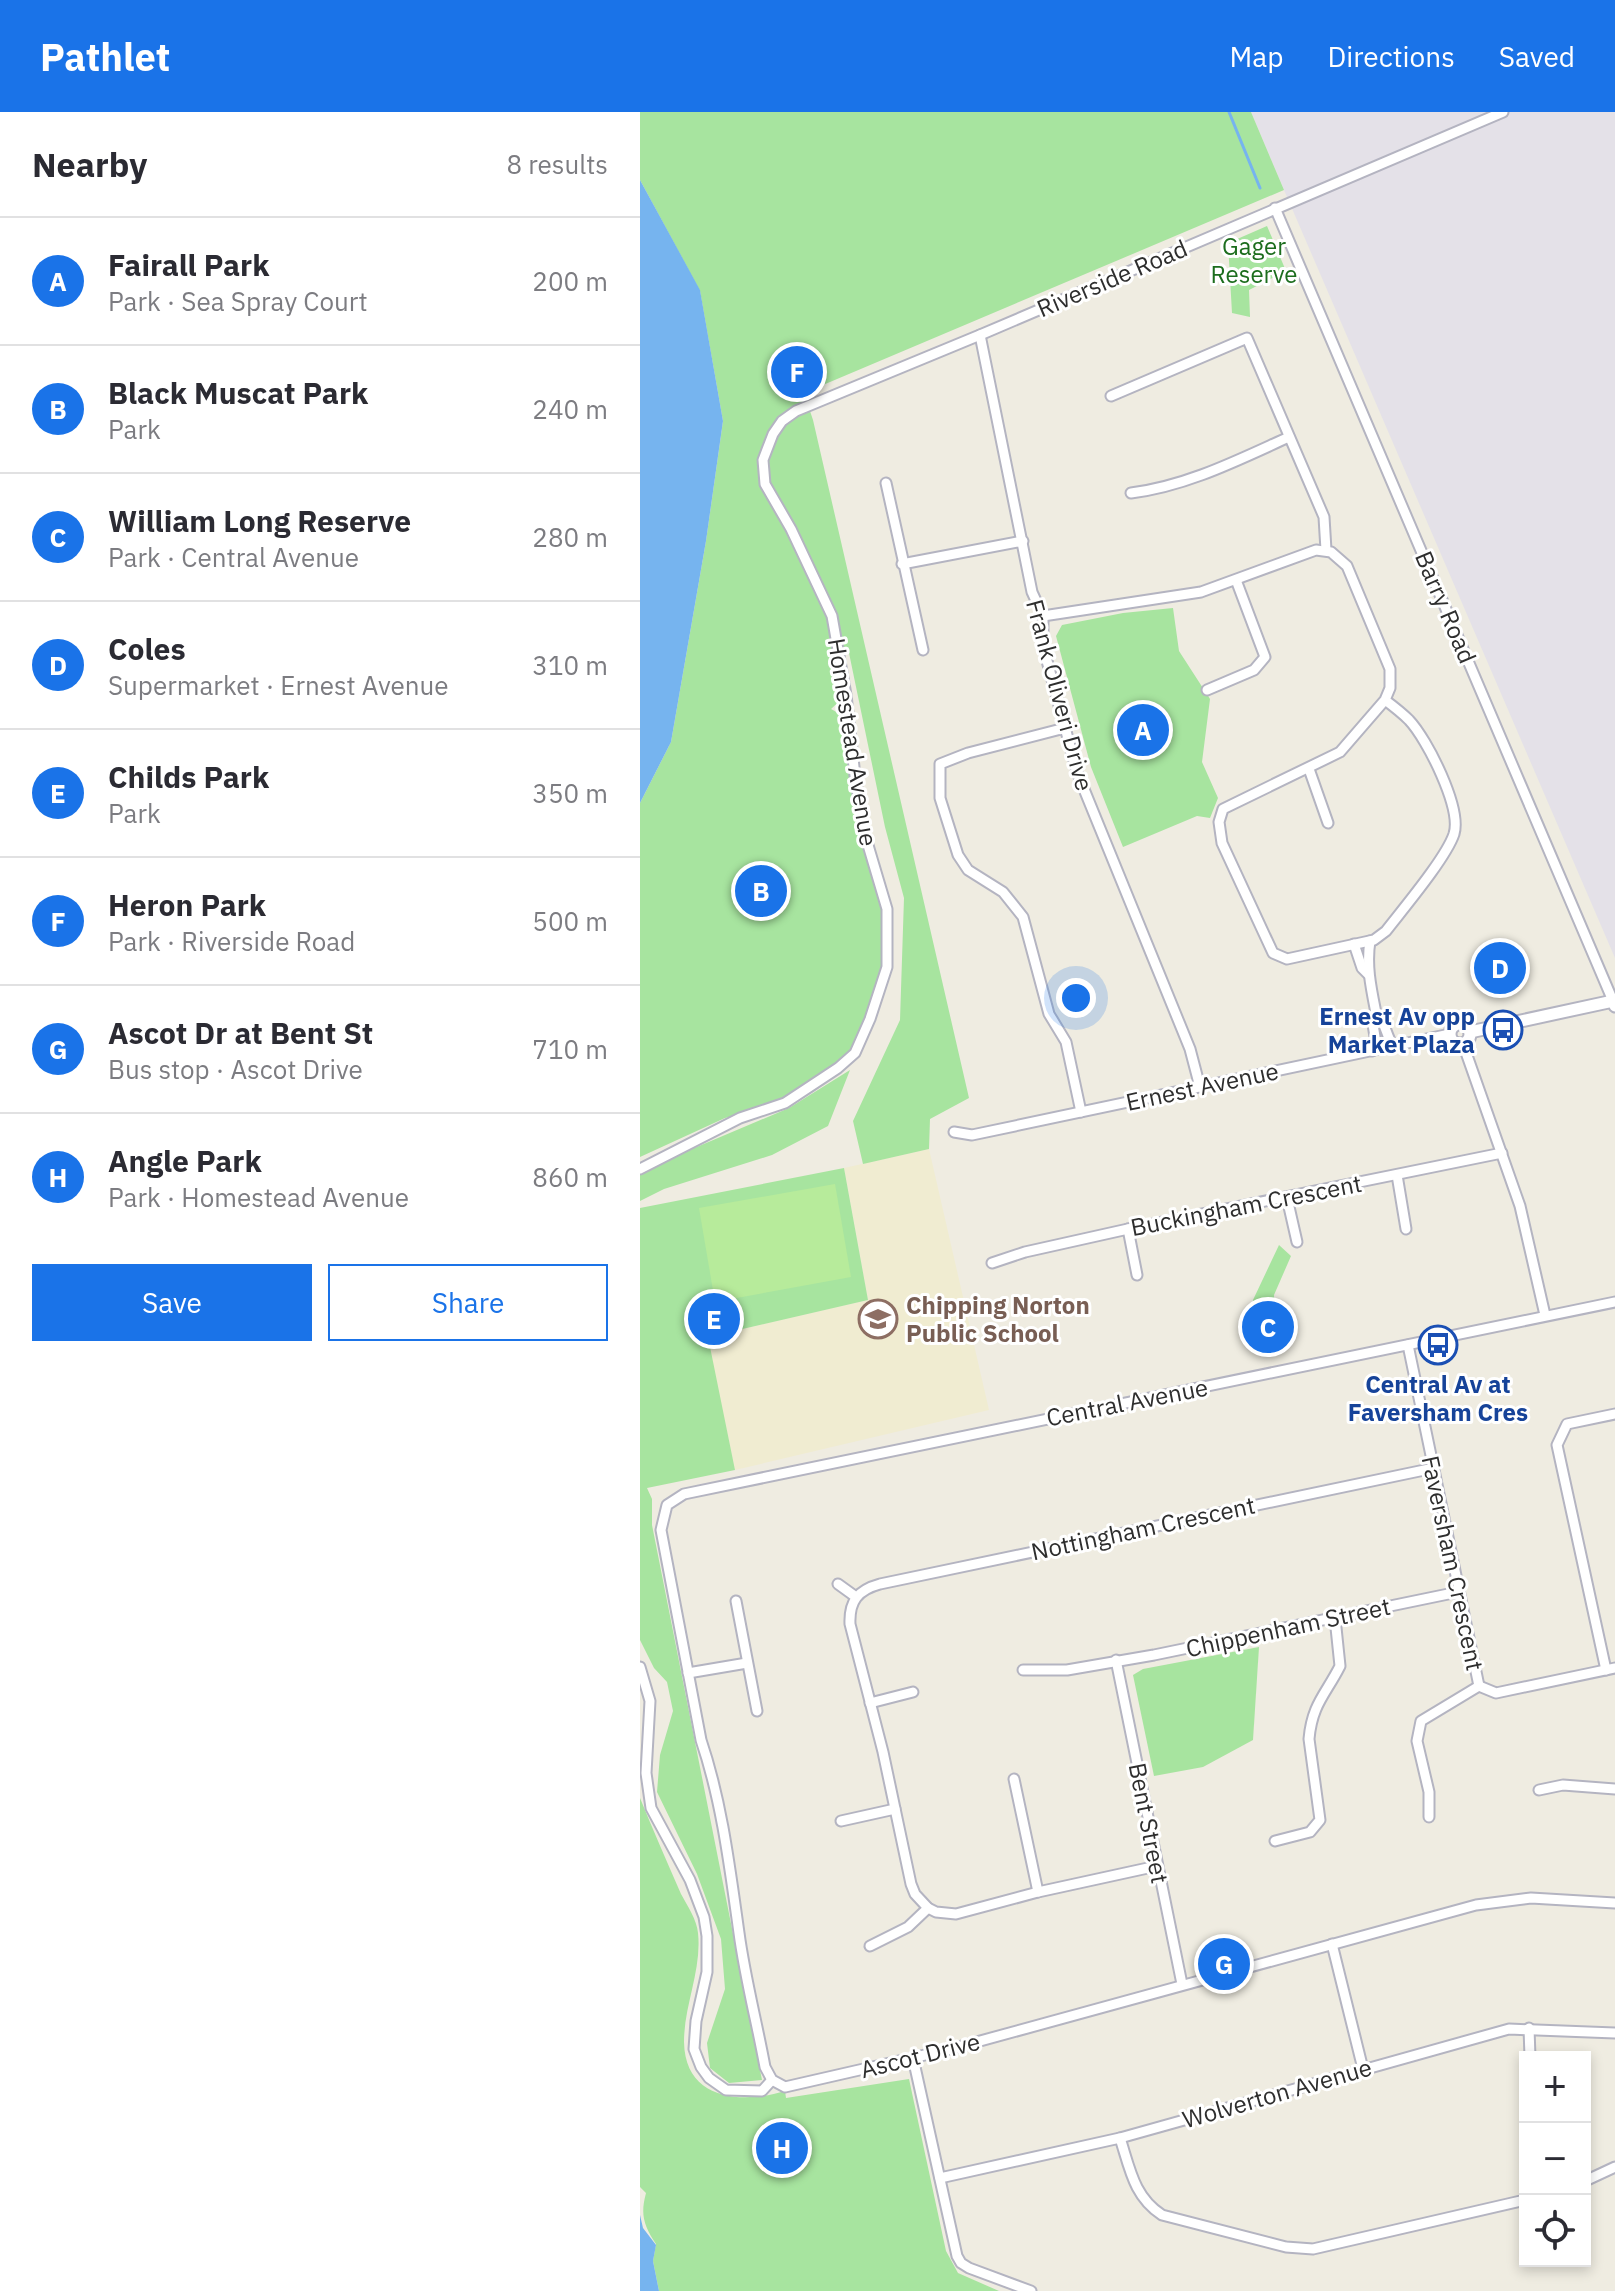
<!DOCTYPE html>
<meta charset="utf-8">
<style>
body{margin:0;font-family:"IBM Plex Sans",sans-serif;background:#f7f7f7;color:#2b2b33}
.controls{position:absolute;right:24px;bottom:24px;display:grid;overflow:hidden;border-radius:0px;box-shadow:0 4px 12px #0003}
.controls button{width:72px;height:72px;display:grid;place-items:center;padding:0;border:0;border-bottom:2px solid #e1e1e2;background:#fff;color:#2b2b33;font:40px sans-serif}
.you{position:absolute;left:436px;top:886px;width:28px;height:28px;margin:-20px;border:6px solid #fff;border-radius:50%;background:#1a73e8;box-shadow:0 0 0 12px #1a73e833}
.badge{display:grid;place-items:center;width:52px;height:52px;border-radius:50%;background:#1a73e8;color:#fff;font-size:26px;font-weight:700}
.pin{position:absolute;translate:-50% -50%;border:4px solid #fff;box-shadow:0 2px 8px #0006}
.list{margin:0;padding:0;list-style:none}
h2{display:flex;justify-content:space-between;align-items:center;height:104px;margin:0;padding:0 32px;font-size:34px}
h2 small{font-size:26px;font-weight:400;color:#7c7c81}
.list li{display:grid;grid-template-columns:52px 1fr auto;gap:24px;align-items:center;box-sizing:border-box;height:128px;padding:0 32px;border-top:2px solid #e1e1e2}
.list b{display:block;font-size:30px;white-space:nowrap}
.list p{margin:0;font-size:26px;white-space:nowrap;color:#7c7c81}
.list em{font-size:26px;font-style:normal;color:#7c7c81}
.actions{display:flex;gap:16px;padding:24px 32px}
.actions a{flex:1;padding:18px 0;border:2px solid #1a73e8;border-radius:0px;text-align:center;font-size:28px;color:#1a73e8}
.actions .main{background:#1a73e8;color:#fff}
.icon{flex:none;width:44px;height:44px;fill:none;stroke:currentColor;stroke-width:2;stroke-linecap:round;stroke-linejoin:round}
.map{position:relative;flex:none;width:975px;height:2179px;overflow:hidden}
header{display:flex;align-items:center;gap:48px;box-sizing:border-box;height:112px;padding:0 40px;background:#1a73e8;color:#fff}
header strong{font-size:38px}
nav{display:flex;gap:44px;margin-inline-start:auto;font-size:28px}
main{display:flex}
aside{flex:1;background:#fff}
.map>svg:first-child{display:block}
</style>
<header>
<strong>Pathlet</strong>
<nav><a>Map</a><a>Directions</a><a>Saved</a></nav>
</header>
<main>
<aside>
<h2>Nearby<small>8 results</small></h2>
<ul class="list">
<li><span class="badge">A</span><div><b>Fairall Park</b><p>Park · Sea Spray Court</p></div><em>200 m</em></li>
<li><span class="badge">B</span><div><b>Black Muscat Park</b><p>Park</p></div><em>240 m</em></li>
<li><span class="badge">C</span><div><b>William Long Reserve</b><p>Park · Central Avenue</p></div><em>280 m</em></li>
<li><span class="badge">D</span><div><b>Coles</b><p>Supermarket · Ernest Avenue</p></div><em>310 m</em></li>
<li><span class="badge">E</span><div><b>Childs Park</b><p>Park</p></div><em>350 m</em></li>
<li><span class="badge">F</span><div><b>Heron Park</b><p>Park · Riverside Road</p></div><em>500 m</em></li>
<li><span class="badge">G</span><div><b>Ascot Dr at Bent St</b><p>Bus stop · Ascot Drive</p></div><em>710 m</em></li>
<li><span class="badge">H</span><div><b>Angle Park</b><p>Park · Homestead Avenue</p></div><em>860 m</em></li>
</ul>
<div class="actions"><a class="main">Save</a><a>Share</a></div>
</aside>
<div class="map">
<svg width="975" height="2179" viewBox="0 0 975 2179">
<rect width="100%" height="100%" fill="#efece1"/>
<polygon fill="#e4e1e8" points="611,0 975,0 975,846 644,78"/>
<polygon fill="#f0ecd1" points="289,1037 349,1298 95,1358 67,1225 228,1188 204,1056"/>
<g fill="#a7e49f">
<polygon points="0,0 611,0 644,78 164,281 173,308 329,986 290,1007 289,1037 223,1052 213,1009 260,908 264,786 245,715 209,541 200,543 206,583 191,597 209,607 215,664 247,797 249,838 215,941 145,991 85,1006 0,1045 0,691 31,630 66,429 83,309 60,179 0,68"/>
<polygon points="627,114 646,159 609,178 610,205 592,201 588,131"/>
<polygon points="533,496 539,539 570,587 562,650 578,686 570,706 557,704 483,735 451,655 416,524 422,513 483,501"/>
<polygon points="210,958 188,1014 132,1043 24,1077 0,1089 0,1063 26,1048 149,996"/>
<polygon points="204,1056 228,1188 68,1225 95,1358 7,1376 12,1387 12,1413 122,1968 89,1971 70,1956 67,1931 85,1877 81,1827 57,1762 17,1680 20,1643 33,1599 27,1570 14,1556 0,1528 0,1096"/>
<polygon points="639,1133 651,1144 634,1183 638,1243 625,1243 613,1188"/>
<polygon points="619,1535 613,1628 563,1655 514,1664 493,1563 503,1557"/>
<path d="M 0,1686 C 13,1718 27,1750 41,1782 C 47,1793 57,1808 58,1821 C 62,1858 44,1893 44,1930 C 45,1989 103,1992 145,1979 L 146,1986 L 269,1967 L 306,2139 L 318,2161 L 359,2179 L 19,2179 L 13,2149 L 16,2132 C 4,2114 0,2103 6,2081 L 0,2075 Z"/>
</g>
<polygon fill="#b7eb9b" points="195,1072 211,1165 75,1190 59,1096"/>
<g fill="#76b4ef">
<polygon points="0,68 60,178 83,309 66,429 31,630 0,691"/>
<polygon points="0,2103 3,2116 16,2133 13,2149 19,2179 0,2179"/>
</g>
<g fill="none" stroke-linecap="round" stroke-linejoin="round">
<polyline stroke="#76b4ef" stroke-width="3" points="589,0 620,76"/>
<g stroke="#b4b4c1" stroke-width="13">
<g id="minor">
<polyline points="635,96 973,889"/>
<polyline points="340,223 392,480 403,504 403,534 437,660 550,937 560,975"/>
<polyline points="471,284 607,226 684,405 686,438"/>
<polyline points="246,371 283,538"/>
<path d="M 491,381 C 547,374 598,348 649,325"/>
<polyline points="262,452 383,429"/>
<path d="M 403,504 L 561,480 L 676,438 L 691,440 L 707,454 L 750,557 L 750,576 L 745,588 C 753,594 762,601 769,608 C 787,627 822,696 814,722 C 806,746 763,797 746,819 L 734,828 L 647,847 L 633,841 L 582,731 L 579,710 L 583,697 L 700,640 L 745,588"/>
<polyline points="567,578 614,558 625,545 596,468"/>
<polyline points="425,616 328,641 300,652 300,686 318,743 328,758 363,780 383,805 409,902 426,930 441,1000"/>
<polyline points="669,657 688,711"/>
<path d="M 730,829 C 726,853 731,876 736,901 C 745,908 746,924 753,934"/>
<polyline points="714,832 722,856 728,862"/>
<polyline points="823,932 880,1094 905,1203"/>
<polyline points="732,939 735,925 732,906 736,901"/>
<polyline points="314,1020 332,1023 810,922"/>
<polyline points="0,1057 100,1006 145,991 198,956 215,941 230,907 247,855 247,797 225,723 215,664 206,583 192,504 151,417 125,372 123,348 133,322 142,309 156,299 340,223 863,0"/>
<polyline points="757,1063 766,1117"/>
<polyline points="647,1086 657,1130"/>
<polyline points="488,1117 497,1163"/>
<polyline points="352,1151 385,1140 488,1117 862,1041"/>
<path d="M 975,1190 L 44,1382 L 27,1393 L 21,1418 L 61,1628 C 82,1690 90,1757 99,1821 C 105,1866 117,1911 125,1955 L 132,1968 L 145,1975 L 311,1937 L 836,1793 L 891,1786 L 975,1791"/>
<polyline points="768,1233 839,1574"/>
<polyline points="198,1472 216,1485"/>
<polyline points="96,1489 117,1599"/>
<polyline points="476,1548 542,1872"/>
<polyline points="0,1555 10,1589 6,1661 11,1696 50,1768 64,1805 67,1824 67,1860 56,1909 54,1937 61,1955 69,1966 86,1978 122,1979 132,1968"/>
<polyline points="383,1558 427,1558 514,1543 818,1480"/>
<polyline points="966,1558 917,1333 927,1312 975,1302"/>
<polyline points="48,1561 107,1551"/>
<polyline points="839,1574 856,1581 975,1556"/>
<polyline points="230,1591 273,1580"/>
<polyline points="374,1667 398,1780"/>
<polyline points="899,1678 923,1673 975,1677"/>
<polyline points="789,1705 789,1680 777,1629 781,1609 839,1574"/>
<polyline points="201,1709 255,1697"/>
<path d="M 635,1729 L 670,1720 L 680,1708 L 669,1627 C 672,1592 686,1582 700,1554 L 695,1506"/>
<path d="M 517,1754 L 398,1780 L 316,1802 L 296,1800 L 288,1796 L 275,1782 L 271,1772 L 243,1640 L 210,1512 C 209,1489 218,1478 240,1472 L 794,1356"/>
<polyline points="692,1832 723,1957"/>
<polyline points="230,1834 268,1815 288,1796"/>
<polyline points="889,1916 890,1945"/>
<polyline points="273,1946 317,2144 321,2151 329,2156 391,2179"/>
<path d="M 480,2026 C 490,2057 494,2085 522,2103 L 646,2135 L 673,2137 L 885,2088"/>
<polyline points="300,2066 480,2026 869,1917 975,1921"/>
<polyline points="945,2069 975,2055"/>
</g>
</g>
<g stroke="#b4b4c1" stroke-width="15">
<g id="tertiary">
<circle cx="820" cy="922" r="10"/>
<polyline points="830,920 973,889 975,894"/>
</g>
</g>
<use href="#minor" stroke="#fff" stroke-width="9"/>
<use href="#tertiary" stroke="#fff" stroke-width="11"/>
</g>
<defs>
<g id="bus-ring" transform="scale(2)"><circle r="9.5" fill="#fff" stroke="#1a4fb4" stroke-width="1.5"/><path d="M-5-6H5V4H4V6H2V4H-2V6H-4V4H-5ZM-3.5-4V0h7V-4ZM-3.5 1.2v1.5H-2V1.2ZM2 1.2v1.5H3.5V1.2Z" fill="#1a4fb4"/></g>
<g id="school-ring" transform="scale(2)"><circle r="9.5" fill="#fff" stroke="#8d6e63" stroke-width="1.5"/><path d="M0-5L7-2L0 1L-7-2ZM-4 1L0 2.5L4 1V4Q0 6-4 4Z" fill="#8d6e63"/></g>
</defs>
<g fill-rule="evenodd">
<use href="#bus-ring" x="863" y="918"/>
<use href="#school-ring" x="238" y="1207"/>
<use href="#bus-ring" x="798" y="1233"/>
</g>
<g text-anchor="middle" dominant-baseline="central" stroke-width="6" stroke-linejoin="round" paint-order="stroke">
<g font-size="24" fill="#1c6d1d" stroke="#fff">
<text x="614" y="134">Gager<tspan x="614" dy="28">Reserve</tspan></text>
</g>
<g font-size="24" fill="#2e2e2e" stroke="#fff">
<text transform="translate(472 166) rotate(-23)">Riverside Road</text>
<text transform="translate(806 495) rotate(67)">Barry Road</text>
<text transform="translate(420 583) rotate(75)">Frank Oliveri Drive</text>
<text transform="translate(213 630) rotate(81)">Homestead Avenue</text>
<text transform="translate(562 974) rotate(-12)">Ernest Avenue</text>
<text transform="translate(606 1093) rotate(-11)">Buckingham Crescent</text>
<text transform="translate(487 1290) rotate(-11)">Central Avenue</text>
<text transform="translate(503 1416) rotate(-12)">Nottingham Crescent</text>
<text transform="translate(813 1451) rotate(78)">Faversham Crescent</text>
<text transform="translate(648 1515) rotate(-12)">Chippenham Street</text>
<text transform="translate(509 1711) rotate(79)">Bent Street</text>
<text transform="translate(280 1943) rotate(-14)">Ascot Drive</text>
<text transform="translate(637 1981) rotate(-16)">Wolverton Avenue</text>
</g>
<g font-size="24" font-weight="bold" fill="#164399" stroke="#fff" text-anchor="end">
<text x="835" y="904">Ernest Av opp<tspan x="835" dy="28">Market Plaza</tspan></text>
<text x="798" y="1272" text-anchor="middle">Central Av at<tspan x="798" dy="28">Faversham Cres</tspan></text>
</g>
<g font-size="24" font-weight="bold" fill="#785e54" stroke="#fff" text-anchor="start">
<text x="266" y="1193">Chipping Norton<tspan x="266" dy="28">Public School</tspan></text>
</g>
</g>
</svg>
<div class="controls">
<button>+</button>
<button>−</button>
<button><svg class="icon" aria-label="locate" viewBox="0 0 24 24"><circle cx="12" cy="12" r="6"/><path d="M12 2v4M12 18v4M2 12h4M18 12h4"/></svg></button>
</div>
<div class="you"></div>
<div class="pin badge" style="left:503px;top:618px">A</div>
<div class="pin badge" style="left:121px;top:779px">B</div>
<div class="pin badge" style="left:628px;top:1215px">C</div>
<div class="pin badge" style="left:860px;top:856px">D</div>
<div class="pin badge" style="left:74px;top:1207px">E</div>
<div class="pin badge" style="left:157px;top:260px">F</div>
<div class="pin badge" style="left:584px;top:1852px">G</div>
<div class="pin badge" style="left:142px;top:2036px">H</div>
</div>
</main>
